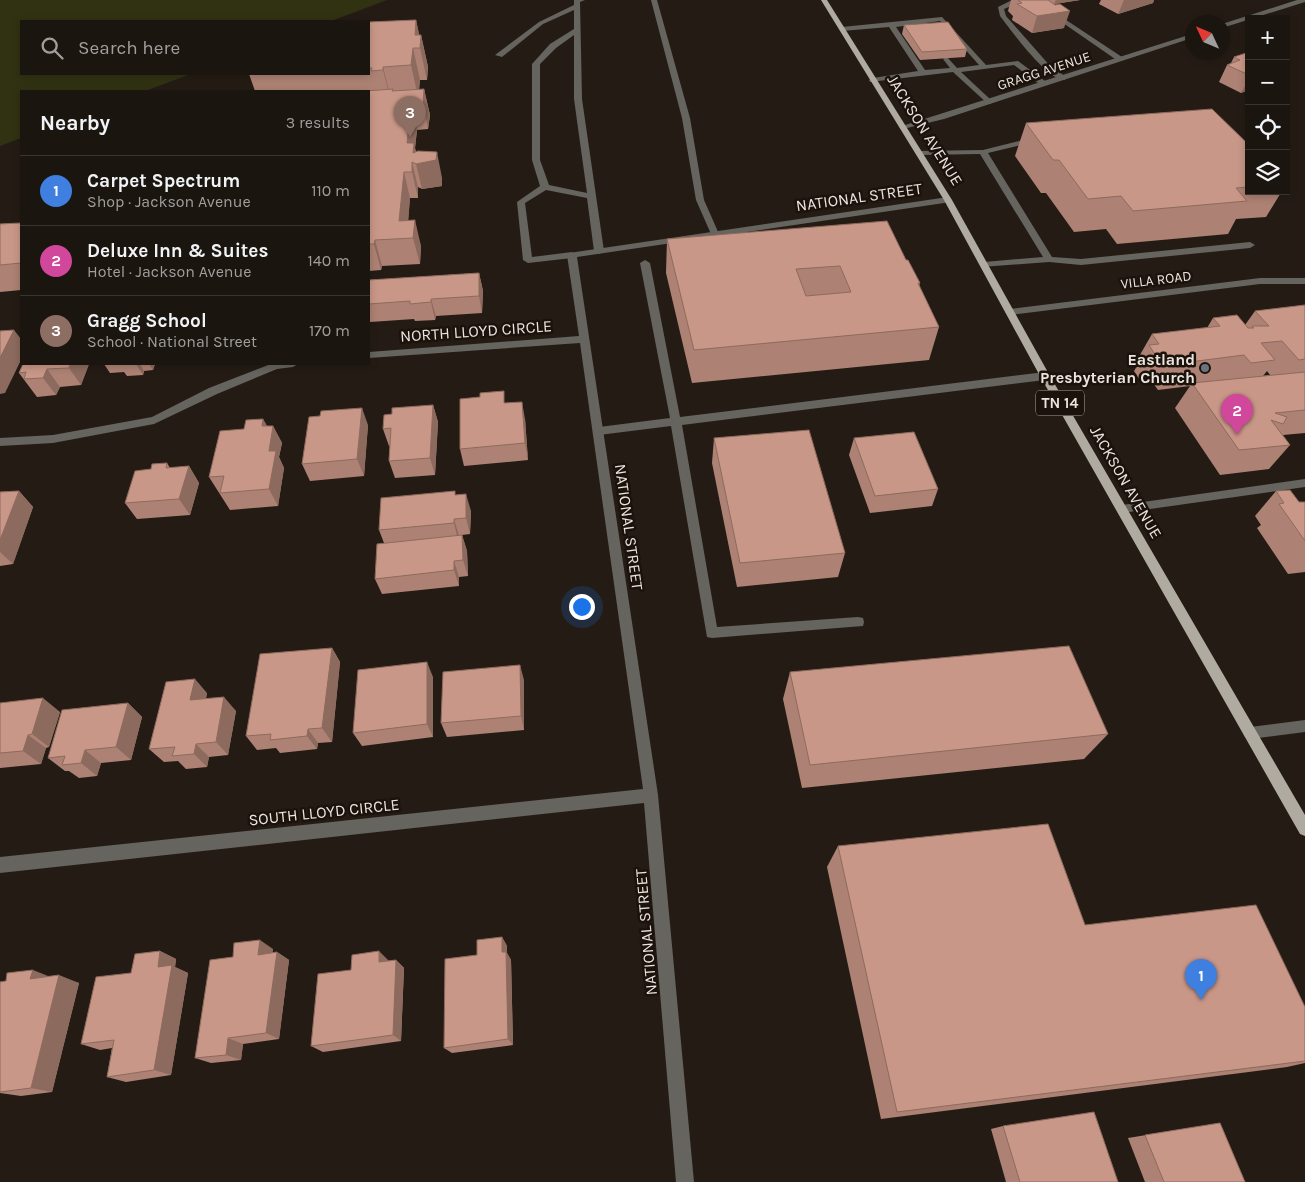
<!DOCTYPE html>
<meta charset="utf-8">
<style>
body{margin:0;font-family:Karla,sans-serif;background:#28221d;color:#f1f3f6}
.controls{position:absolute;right:15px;top:15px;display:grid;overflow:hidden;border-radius:0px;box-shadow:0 2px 8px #0003}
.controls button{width:45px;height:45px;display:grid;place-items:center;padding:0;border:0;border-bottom:1px solid #39342f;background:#1b150f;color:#f1f3f6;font:25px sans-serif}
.compass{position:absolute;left:1185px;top:15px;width:45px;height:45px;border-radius:50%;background:#1b150f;box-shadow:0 2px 8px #0003;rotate:314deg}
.you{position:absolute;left:581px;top:606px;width:18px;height:18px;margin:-12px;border:4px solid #fff;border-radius:50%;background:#1a73e8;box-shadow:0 0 0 8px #1a73e833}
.badge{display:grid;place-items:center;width:32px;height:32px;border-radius:50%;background:#5ed56c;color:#fff;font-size:16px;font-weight:700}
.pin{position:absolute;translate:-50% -41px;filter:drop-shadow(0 1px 2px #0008)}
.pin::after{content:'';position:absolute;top:26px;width:18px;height:15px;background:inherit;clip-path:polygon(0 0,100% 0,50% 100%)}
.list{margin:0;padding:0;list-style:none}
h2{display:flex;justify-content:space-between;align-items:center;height:65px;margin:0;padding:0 20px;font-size:21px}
h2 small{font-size:16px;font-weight:400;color:#a09f9e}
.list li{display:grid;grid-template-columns:32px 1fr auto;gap:15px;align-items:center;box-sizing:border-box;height:70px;padding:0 20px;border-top:1px solid #39342f}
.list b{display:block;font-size:19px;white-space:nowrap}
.list p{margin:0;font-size:16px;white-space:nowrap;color:#a09f9e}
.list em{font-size:16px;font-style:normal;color:#a09f9e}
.icon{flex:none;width:28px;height:28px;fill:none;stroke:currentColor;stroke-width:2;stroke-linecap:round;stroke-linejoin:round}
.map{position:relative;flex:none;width:1305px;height:1182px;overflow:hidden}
.search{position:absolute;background:#1b150f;box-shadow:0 2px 8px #0003;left:20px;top:20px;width:350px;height:55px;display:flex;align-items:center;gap:12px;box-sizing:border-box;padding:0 18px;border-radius:0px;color:#a09f9e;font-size:19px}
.panel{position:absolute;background:#1b150f;box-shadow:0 2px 8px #0003;left:20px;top:90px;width:350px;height:275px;border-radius:0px}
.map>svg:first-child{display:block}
</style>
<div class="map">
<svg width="1305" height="1182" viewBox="0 0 1305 1182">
<rect width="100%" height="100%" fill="#241c14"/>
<polygon fill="#313212" points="0,0 387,0 331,21 21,21 21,74 191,74 145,91 21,91 21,138 0,146"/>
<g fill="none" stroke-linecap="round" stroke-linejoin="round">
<g fill="#66645e" fill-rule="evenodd">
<path d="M 574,0 L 585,0 L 580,2 L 582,99 L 604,251 L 599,254 L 594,251 L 587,198 L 546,190 L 525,203 L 532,257 L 572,252 L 577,255 L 572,258 L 528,263 L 523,260 L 517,202 L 540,186 L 532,160 L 532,64 L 550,44 L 574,29 L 574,10 L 543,24 L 502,57 L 495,55 L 539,22 L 574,5 ZM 574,35 L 574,99 L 587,193 L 549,185 L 540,160 L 540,64 L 556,48 Z"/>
<polygon points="651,0 657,0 690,118 704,200 719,234 718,236 711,234 696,200 682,118"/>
<path d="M 1012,0 L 1028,0 L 1031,2 C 1024,6 1014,4 1004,9 L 1006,16 L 1051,67 L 1065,76 L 1065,80 C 1047,81 1011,30 1000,16 L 998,7 Z"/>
<polygon points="1052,11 1054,12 1125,59 1118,61 1050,14 1049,13"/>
<path d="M 942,17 L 986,65 L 1018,61 L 1049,84 L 1042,86 L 1014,65 L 961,72 L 991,100 L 991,104 L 988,104 L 953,72 L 870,82 L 869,80 L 873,78 L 918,71 L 889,27 L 842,31 L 839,29 L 842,27 ZM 940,21 L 979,65 L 957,68 L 947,57 L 943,59 L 950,68 L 925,70 L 896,27 Z"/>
<polygon points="1035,137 1038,137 1038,141 988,153 1052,257 1081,259 1250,242 1255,245 1250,248 1081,265 1049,262 981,267 981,263 984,262 1043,257 980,154 919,155 915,153 919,151 983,150"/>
<polygon points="645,260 650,263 680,417 1045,372 1050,376 1045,380 682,425 717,627 858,617 863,618 864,622 863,626 712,638 707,637 671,426 599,435 594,431 599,427 670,418 640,263"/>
<polygon points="1305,479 1305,487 1122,513 1116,509 1122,505"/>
<polygon points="1305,720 1305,732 1250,739 1245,737 1243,733 1245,729 1250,727"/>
</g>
<g fill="#66645e" fill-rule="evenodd">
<polygon points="1297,0 1305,0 1305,2 1222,28 1222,24"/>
<polygon points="1192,34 1192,38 944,119 903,129 899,127"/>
<polygon points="948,197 952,200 951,202 577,257 658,795 694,1182 676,1182 644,803 0,873 0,857 643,789 580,343 369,358 369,352 579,336 567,255 569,253"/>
<polygon points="1260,278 1305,278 1305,284 1260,284 1010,315 1005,312 1010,309"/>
<polygon points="271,364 298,364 293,367 277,369 217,394 154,424 53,443 0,446 0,438 53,435 152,417 209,388"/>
</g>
<polygon fill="#afaba0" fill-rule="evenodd" points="821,0 827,0 952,200 1050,376 1305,815 1305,836 1300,834 1040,376 944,200"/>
</g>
<g fill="#ad8274" fill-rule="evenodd">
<polygon points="1011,0 1080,0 1055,4 1064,28 1032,33 1012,20 1013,16 1008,11"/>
<polygon points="1101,0 1154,0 1153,3 1118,14 1099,4"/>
<polygon points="416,20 419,35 421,35 428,67 427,80 420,80 419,90 424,89 430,115 428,129 417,130 415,148 416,152 442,178 442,186 422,189 418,187 418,198 410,198 408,220 421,246 420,264 382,266 381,270 369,271 369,91 255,91 249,74 369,74 369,22"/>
<polygon points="904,25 967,49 965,57 920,60 902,34"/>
<polygon points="1249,54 1249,90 1241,93 1219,82 1227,65 1231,63 1234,57"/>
<polygon points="1026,123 1249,145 1249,191 1282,191 1266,217 1236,219 1228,234 1117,244 1106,229 1074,232 1046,193 1041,193 1015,156"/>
<polygon points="21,223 21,290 0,292 0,224"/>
<polygon points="667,239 906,260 920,283 919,286 939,327 929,360 692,383 666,273"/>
<polygon points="479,273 483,291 482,313 436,316 435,320 415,321 414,319 370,322 369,319 369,280"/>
<path d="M 1305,305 L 1305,433 L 1283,435 L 1290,445 L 1269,469 L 1220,475 L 1175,408 L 1190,386 L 1158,390 L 1151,380 L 1141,382 L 1134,371 L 1139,363 L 1137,360 L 1152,334 L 1207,328 L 1213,318 L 1245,325 L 1255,311 ZM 1267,371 L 1270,375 L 1263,376 Z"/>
<polygon points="23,364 89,364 81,385 60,387 56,395 37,397 19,373"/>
<polygon points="104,364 155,364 153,370 144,371 143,375 127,376 124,372 110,373"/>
<polygon points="506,403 525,419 528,460 464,466 460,449"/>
<polygon points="433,405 438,422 435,475 395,478 389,461 390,446 389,446 383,429 392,414"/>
<polygon points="320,416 368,425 364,476 310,481 302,464"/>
<polygon points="263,419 267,426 273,426 282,443 279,457 284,468 278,506 230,510 209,477 244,429"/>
<polygon points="714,438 845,553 838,577 737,587 712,463"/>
<polygon points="854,438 938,489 932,506 870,513 849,455"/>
<polygon points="167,463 170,468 189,466 199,483 190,515 137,519 125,503 151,469"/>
<polygon points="19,491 33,507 13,564 0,566 0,492"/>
<polygon points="1276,491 1299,502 1305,502 1305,572 1288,574 1257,528 1261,525 1255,516"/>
<polygon points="456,495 471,511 470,534 462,535 467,551 468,576 459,577 459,586 382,594 375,579 384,543 379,530"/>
<polygon points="332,648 340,662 332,742 318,743 317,749 280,753 276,748 257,750 246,736"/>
<polygon points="790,672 1108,734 1084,759 802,788 783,699"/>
<polygon points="433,677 433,737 362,746 353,733"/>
<polygon points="524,680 524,730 447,737 441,723"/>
<polygon points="207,693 206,698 236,711 228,755 209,757 207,767 186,769 178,761 164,762 149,749"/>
<polygon points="0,703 60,712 49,747 46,748 41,764 0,768"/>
<polygon points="128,703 142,717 131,760 101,763 97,776 79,778 69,771 65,771 48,758"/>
<polygon points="838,846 1085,925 1305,1007 1305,1063 1287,1067 881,1119 827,867"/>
<polygon points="502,937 507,946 507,953 511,960 513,1045 452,1053 444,1048 477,955"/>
<polygon points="273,949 272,953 277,952 289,960 279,1039 243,1044 241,1060 211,1063 195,1058 233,957"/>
<polygon points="160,951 176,959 175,967 188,973 171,1075 126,1082 107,1077 112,1048 100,1050 81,1044 131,973"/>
<polygon points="388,960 388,961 396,960 404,968 401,1041 323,1052 311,1046 351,970"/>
<polygon points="49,976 79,983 52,1092 21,1096 0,1093 0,982"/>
<polygon points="1220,1123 1245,1182 1145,1182 1128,1138"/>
<polygon points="1003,1126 1118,1182 1006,1182 991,1129"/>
</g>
<g fill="#8d6a5e">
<polygon points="1056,0 1080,0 1054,4"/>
<polygon points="1124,0 1154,0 1153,3 1118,14"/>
<polygon points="1070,11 1064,28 1032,33 1037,16"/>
<polygon points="416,20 421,42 421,35 428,67 427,80 420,48 415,35"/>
<polygon points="413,48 420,80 418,97 411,65"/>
<polygon points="383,67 391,99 391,102 383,70"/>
<polygon points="1249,79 1249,90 1241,93"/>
<polygon points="424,89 430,115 428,129 423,104"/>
<polygon points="411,105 417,130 415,148 419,163 437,152 442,178 442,186 422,189 416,164 412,162 418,187 418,198 412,172 407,143"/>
<polygon points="404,172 410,198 407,238 399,221"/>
<polygon points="415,220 421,246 420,264 413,238"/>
<polygon points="375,240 382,266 381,270 374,244"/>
<polygon points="479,273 483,291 482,313 479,296"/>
<polygon points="431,299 436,316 435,320 431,302"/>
<polygon points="14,330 21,339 21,360 5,393 0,394 0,358"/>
<polygon points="70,364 89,364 81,385 69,368"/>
<polygon points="136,364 140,364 144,371 143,375"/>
<polygon points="149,364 155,364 153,370"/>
<polygon points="47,369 60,387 56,395 43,378"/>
<polygon points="522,402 525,419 528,460 525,443"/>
<polygon points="433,405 438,422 435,475 430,458"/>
<polygon points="362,408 368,425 364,476 357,459"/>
<polygon points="263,419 272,436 273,426 282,443 279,457 284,468 278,506 269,489 269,451 262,426"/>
<polygon points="189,466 199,483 190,515 179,499"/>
<polygon points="19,491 33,507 13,564 0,552 0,540"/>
<polygon points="466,494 471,511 470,534 466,518"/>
<polygon points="454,519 459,536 458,540 454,523"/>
<polygon points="462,535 467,551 468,576 463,560"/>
<polygon points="454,561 459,577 459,586 454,570"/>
<polygon points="332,648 340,662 332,742 322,728"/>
<polygon points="427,662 433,677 433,737 427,724"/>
<polygon points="520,665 524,680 524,730 521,716"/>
<polygon points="195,679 207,693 203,714 190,700"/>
<polygon points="224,697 236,711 228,755 216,742"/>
<polygon points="43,698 60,712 49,747 32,734"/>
<polygon points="128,703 142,717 131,760 116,747"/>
<polygon points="308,729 318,743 317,749 307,736"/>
<polygon points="28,735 46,748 41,764 23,751"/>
<polygon points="196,744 209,757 207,767 194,754"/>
<polygon points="85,750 101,763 97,776 81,763"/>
<polygon points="502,937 507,946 507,953 511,960 513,1045 508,1039 502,952"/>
<polygon points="260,940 273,949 271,963 258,955"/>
<polygon points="160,951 176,959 175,967 188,973 171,1075 154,1070 158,967"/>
<polygon points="379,951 388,960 387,970 379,962"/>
<polygon points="277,952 289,960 279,1039 266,1033"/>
<polygon points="396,960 404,968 401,1041 393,1035"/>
<polygon points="33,970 53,978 30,979"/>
<polygon points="59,975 79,983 52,1092 31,1088"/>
<polygon points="228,1038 243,1044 241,1060 226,1055"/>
</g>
<g fill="#c99787" stroke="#8d6a5e" fill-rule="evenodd">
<polygon points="1018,0 1048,0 1055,5 1060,4 1070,11 1037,16 1017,4 1022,3"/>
<polygon points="416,20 415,35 421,35 420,48 413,48 411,65 383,67 383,70 371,71 372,68 369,68 369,22"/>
<polygon points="948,22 967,49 922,52 904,25"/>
<polygon points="1246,53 1249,54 1249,75 1227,65 1240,60 1234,57"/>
<polygon points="393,89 392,91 424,89 423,104 411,105 407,143 414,143 413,153 418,151 437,152 436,160 416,164 412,162 412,172 404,172 399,221 415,220 413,238 375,240 374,244 369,244 369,91 366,91"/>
<polygon points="1212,109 1249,145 1249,187 1236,188 1247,201 1133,211 1121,196 1088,199 1059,160 1053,160 1026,123"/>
<path d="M 887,221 L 906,260 L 908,260 L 920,283 L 918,283 L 939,327 L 694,350 L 667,239 ZM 840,266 L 851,292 L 806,296 L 796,269 Z"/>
<polygon points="21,223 21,263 0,265 0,224"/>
<polygon points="479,273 479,296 431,299 431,302 410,304 410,301 369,304 369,280"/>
<polygon points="1305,305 1305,359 1299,360 1282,341 1261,343 1275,360 1251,363 1244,355 1174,364 1167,354 1156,356 1149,345 1159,344 1152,334 1220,326 1213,318 1237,315 1248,328 1254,328 1252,326 1269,326 1255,311"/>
<polygon points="14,330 0,358 0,331"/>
<polygon points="23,364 70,364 69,368 47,369 43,378 24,379 26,372 19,373"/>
<polygon points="1305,372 1305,410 1275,413 1287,417 1283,424 1271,420 1290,445 1239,450 1192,383"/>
<polygon points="504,391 504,403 522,402 525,443 460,449 460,399 480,397 480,393"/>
<polygon points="433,405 430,458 389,461 391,428 383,429 384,415 392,414 392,408"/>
<polygon points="362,408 357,459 302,464 309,417 320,416 321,411"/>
<polygon points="263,419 262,426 273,426 269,451 276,451 269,489 220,493 224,476 209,477 220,431 244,429 246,420"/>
<polygon points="809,430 845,553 740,563 714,438"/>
<polygon points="914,432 938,489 875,496 854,438"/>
<polygon points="167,463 166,468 189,466 179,499 125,503 135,471 151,469 152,464"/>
<polygon points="1290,490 1299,502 1305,502 1305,541 1279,504 1284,503 1276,491"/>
<polygon points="19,491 0,540 0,492"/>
<polygon points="455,491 455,495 466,494 466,518 454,519 454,523 379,530 381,498"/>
<polygon points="462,535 463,560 454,561 454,570 375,579 377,544"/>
<polygon points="1069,646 1108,734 810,765 790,672"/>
<polygon points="332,648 322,728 308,729 307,736 270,740 271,734 246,736 260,654"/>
<polygon points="427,662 427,724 353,733 358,670"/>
<polygon points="520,665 521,716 441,723 443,672"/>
<polygon points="195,679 190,700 224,697 216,742 196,744 194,754 172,756 175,747 149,749 166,682"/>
<polygon points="43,698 32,734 28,735 23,751 0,753 0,703"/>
<polygon points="128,703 116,747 85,750 81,763 62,765 65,756 48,758 62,710"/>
<polygon points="1048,824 1085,925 1256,905 1305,1007 1305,1061 897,1112 838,846"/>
<polygon points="502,937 502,952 506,952 508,1039 444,1048 445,959 477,955 477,940"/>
<polygon points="260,940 258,955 277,952 266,1033 228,1038 226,1055 195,1058 210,960 233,957 234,943"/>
<polygon points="160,951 158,967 172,965 154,1070 107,1077 114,1040 81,1044 96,977 131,973 135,954"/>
<polygon points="379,951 379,962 396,960 393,1035 311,1046 318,974 351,970 352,955"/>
<polygon points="33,970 30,979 59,975 31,1088 0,1092 0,982 6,981 7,973"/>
<polygon points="1094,1112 1118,1182 1020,1182 1003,1126"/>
<polygon points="1220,1123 1245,1182 1164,1182 1145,1135"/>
</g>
<circle fill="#6b7280" stroke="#1b130b" stroke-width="2" cx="1205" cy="368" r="5"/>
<g text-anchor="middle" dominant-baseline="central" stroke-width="5" stroke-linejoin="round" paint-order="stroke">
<g font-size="14" fill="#ebe4df" stroke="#1b130b">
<text transform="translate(1044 71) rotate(-18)">GRAGG AVENUE</text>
<text transform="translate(1156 280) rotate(-7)">VILLA ROAD</text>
</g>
<rect fill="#1b130b" stroke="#ada59f" stroke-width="1" x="1036" y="390.5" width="48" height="25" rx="4"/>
<g font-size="15" font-weight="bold" fill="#ebe4df">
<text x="1060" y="403">TN 14</text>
</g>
<g font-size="16" fill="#ebe4df" stroke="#1b130b">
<text transform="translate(925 130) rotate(58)">JACKSON AVENUE</text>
<text transform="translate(859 197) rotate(-8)">NATIONAL STREET</text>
<text transform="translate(476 331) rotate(-4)">NORTH LLOYD CIRCLE</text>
<text transform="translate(1126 482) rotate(60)">JACKSON AVENUE</text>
<text transform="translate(629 527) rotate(82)">NATIONAL STREET</text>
<text transform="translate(324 812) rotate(-6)">SOUTH LLOYD CIRCLE</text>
<text transform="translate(646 932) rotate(-95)">NATIONAL STREET</text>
</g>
<g font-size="16" font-weight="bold" fill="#ebe4df" stroke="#1b130b" text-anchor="end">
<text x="1195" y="359">Eastland<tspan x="1195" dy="18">Presbyterian Church</tspan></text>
</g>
</g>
</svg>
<div class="controls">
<button>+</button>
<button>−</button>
<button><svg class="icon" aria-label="locate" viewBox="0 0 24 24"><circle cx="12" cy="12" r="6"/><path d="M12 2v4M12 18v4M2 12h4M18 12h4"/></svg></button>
<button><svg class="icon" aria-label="layers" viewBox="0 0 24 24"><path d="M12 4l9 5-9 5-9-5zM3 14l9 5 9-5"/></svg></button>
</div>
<svg class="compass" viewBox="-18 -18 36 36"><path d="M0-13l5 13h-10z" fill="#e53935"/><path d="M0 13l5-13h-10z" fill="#a09f9e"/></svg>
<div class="you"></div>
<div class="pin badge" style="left:1201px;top:1000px;background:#3f7fe0">1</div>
<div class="pin badge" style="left:1237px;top:435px;background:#d1479c">2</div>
<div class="pin badge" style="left:410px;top:137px;background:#8d6e63">3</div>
<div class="search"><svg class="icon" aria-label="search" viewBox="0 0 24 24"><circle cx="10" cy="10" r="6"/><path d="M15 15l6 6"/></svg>Search here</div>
<section class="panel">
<h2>Nearby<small>3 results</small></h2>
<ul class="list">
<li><span class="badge" style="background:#3f7fe0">1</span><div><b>Carpet Spectrum</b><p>Shop · Jackson Avenue</p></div><em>110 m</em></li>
<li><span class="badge" style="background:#d1479c">2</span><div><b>Deluxe Inn &amp; Suites</b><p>Hotel · Jackson Avenue</p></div><em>140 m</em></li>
<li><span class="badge" style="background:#8d6e63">3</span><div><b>Gragg School</b><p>School · National Street</p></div><em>170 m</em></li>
</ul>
</section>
</div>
